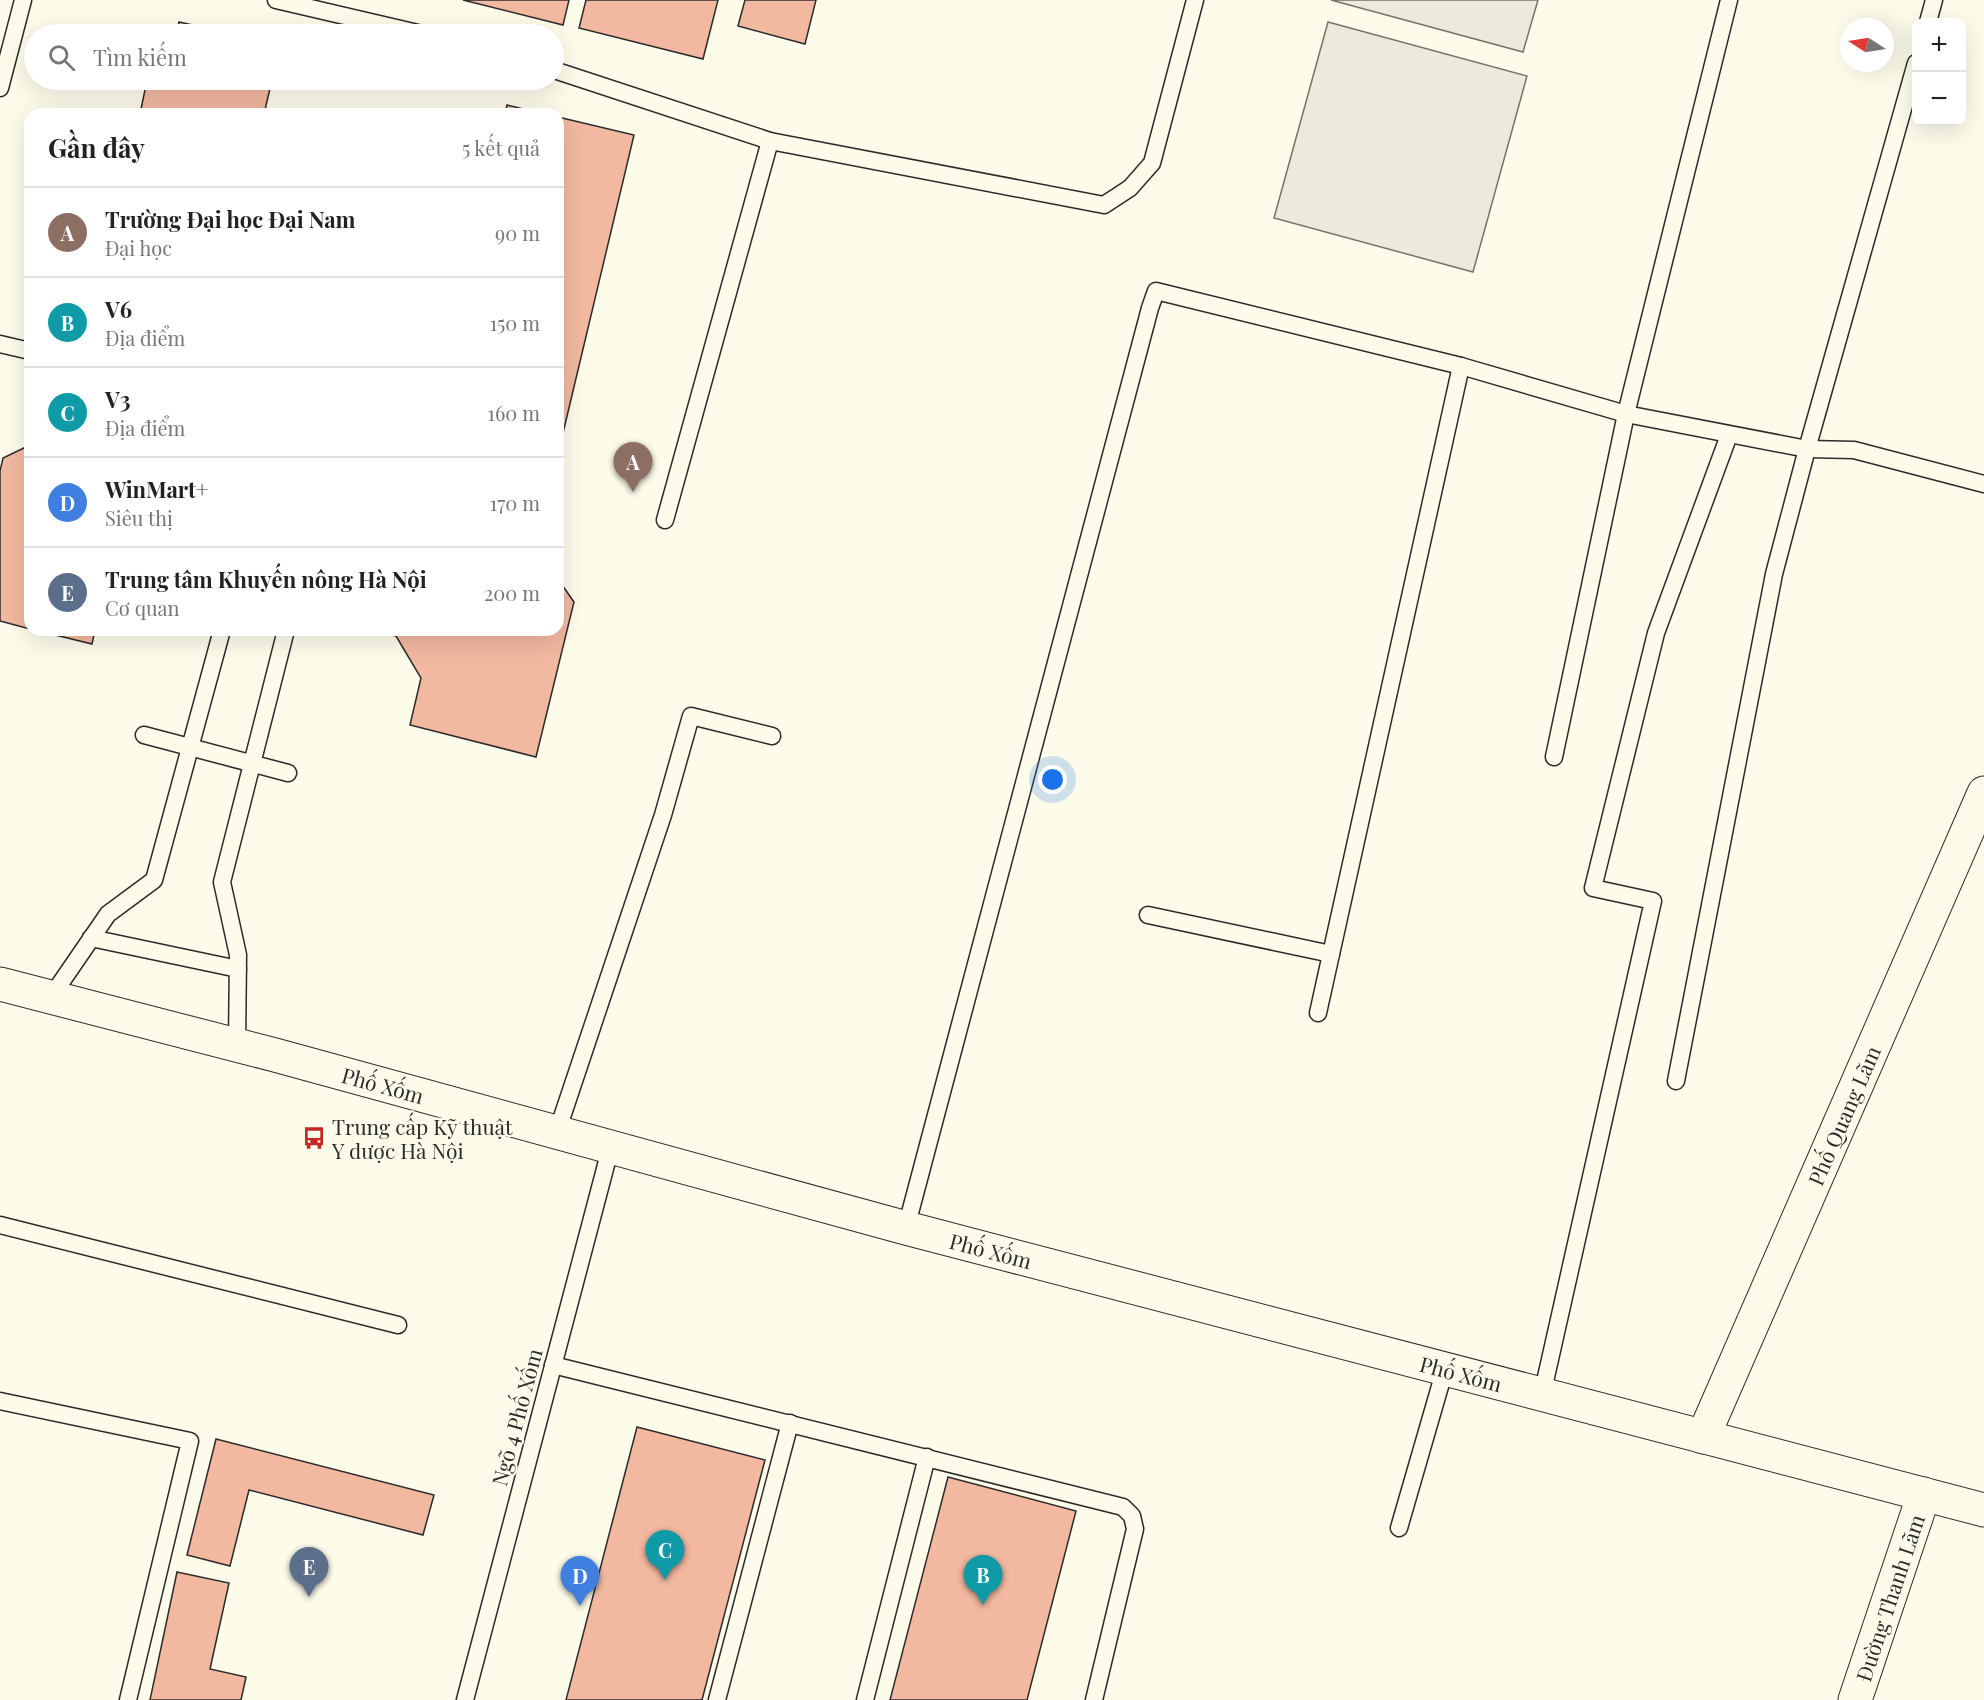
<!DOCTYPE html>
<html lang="vi">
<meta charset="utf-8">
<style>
body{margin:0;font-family:"Playfair Display",serif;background:#f2f2f2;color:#222}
.controls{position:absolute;right:18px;top:18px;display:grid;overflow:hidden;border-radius:12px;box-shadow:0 6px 24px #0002}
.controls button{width:54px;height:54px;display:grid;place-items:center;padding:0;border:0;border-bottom:2px solid #e0e0e0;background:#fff;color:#222;font:30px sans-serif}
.compass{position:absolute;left:1840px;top:18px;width:54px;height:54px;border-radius:50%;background:#fff;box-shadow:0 6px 24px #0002;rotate:282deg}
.you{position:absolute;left:1053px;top:780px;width:21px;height:21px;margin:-15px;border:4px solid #fff;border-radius:50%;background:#1a73e8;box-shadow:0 0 0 9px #1a73e833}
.badge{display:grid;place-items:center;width:39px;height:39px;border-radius:50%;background:#c62828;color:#fff;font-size:20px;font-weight:700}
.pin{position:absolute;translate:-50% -50px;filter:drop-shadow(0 2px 3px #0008)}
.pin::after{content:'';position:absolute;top:32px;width:21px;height:18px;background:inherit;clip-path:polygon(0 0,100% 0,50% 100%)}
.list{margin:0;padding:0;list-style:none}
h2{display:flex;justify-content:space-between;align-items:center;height:78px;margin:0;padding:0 24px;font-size:26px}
h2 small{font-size:20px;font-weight:400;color:#767676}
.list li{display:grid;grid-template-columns:39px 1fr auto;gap:18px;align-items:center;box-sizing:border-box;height:90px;padding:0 24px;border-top:2px solid #e0e0e0}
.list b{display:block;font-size:22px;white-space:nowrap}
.list p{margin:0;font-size:20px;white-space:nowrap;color:#767676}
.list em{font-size:20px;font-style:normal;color:#767676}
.icon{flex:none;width:33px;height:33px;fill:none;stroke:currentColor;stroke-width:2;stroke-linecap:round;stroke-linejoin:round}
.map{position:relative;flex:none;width:1984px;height:1700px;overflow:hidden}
.search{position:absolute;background:#fff;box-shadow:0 6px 24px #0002;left:24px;top:24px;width:540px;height:66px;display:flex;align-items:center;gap:15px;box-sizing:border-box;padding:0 21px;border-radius:33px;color:#767676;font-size:22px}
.panel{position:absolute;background:#fff;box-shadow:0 6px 24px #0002;left:24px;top:108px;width:540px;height:528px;border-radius:18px}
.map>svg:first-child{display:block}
</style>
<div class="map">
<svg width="1984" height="1700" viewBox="0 0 1984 1700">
<rect width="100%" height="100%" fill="#fdfbea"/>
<g fill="#ecebdb" stroke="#74746e" stroke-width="1.5">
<polygon points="1331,0 1538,0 1523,52"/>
<polygon points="1328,22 1527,76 1473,272 1274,218"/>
</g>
<g fill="#f2b8a0" stroke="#2b2b2b" stroke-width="1.5">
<polygon points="463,0 569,0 563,25"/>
<polygon points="586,0 718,0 703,59 579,28"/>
<polygon points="745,0 816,0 805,44 738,26"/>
<polygon points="179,22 234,34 176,34"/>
<polygon points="147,80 272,80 264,114 140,114"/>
<polygon points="507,105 544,114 505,114"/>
<polygon points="558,117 634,135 558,454"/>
<polygon points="30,445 30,629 0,621 0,471 3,458"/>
<polygon points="558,579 574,602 536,757 410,725 421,678 396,636 372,630 558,630"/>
<polygon points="35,630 95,630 92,644"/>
<polygon points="637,1427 765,1460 702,1700 566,1700"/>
<polygon points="216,1439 434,1495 423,1535 249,1490 230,1566 187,1555"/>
<polygon points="948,1477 1076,1511 1027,1700 890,1700"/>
<polygon points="177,1572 229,1583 210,1669 246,1677 241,1700 150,1700"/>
</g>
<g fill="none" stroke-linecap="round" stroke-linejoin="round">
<g stroke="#2b2b2b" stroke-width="19">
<g id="service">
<polyline points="276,0 422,34"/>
<polyline points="1928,22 1934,0"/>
<polyline points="554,70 770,141"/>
<polyline points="0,88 23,0"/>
<polyline points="0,344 30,351"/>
<polyline points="665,520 770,141 1104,205 1130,188 1152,163 1195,0"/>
<polyline points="144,735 288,773"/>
<polyline points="1554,757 1626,414 1729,0"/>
<polyline points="1148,915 1331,954"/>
<polyline points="91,938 238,969"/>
<polyline points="51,997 108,914 154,880 222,630"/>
<polyline points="1318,1013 1461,366"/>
<polyline points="237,1046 238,955 222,882 286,630"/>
<polyline points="1676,1081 1774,574 1807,449 1916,63"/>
<polyline points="557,1132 663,815 691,716 772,736"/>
<polyline points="0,1225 398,1325"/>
<polyline points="906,1228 1150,308 1156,291 1461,366 1626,414 1807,449 1854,450 1984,484"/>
<polyline points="553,1365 1123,1507 1132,1516 1135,1529 1094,1700"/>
<polyline points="1542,1395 1653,901 1593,888 1656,633 1729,435"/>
<polyline points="0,1401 190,1441 128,1700"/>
<polyline points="1399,1528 1445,1369"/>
<polyline points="465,1700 611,1146"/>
<polyline points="717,1700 790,1423"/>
<polyline points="865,1700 927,1457"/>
</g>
</g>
<g stroke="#2b2b2b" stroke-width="35">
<g id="minor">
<path id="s1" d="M 1703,1437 L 1984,793"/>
<path id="s2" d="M 1855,1700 L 1924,1494"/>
</g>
</g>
<g stroke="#2b2b2b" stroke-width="35">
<g id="trunk">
<path id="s3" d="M 0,984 L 275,1055 L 906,1228 L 1984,1510"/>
</g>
</g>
<use href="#service" stroke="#fdfbea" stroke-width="16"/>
<use href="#minor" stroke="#fdfbea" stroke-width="33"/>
<use href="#trunk" stroke="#fdfbea" stroke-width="33"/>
</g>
<defs>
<g id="bus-bare" transform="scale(1.8)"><path d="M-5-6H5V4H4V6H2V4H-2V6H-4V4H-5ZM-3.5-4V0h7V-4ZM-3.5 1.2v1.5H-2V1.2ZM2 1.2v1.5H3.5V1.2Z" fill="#c62828" stroke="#fdfbea" stroke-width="2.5" paint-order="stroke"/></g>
</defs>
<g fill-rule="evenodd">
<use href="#bus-bare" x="314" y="1138"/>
</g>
<g text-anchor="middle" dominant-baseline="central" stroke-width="4.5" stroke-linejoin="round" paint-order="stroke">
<g font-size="21" fill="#2b2b2b" stroke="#fdfbea">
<text stroke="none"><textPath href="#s3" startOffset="396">Phố Xốm</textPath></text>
<text stroke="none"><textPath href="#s1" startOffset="351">Phố Quang Lãm</textPath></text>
<text stroke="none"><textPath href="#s3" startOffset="1026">Phố Xốm</textPath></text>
<text stroke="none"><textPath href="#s3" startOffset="1512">Phố Xốm</textPath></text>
<text transform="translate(516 1417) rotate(-75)">Ngõ 4 Phố Xốm</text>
<text stroke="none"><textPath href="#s2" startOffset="108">Đường Thanh Lãm</textPath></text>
</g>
<g font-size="21" fill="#2b2b2b" stroke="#fdfbea" text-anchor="start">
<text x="332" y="1126">Trung cấp Kỹ thuật<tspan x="332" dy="24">Y dược Hà Nội</tspan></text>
</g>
</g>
</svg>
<div class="controls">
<button>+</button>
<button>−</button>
</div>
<svg class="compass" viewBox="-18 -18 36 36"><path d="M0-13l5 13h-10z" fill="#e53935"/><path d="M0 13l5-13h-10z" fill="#767676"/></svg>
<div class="you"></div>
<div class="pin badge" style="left:633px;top:492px;background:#8d6e63">A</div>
<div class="pin badge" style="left:983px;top:1605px;background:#0f9aa8">B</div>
<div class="pin badge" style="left:665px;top:1580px;background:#0f9aa8">C</div>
<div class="pin badge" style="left:580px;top:1606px;background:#3f7fe0">D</div>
<div class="pin badge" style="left:309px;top:1597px;background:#5c6f8a">E</div>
<div class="search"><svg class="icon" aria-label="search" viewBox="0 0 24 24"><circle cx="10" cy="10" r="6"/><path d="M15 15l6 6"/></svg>Tìm kiếm</div>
<section class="panel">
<h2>Gần đây<small>5 kết quả</small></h2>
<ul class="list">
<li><span class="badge" style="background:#8d6e63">A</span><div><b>Trường Đại học Đại Nam</b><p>Đại học</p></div><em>90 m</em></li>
<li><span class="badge" style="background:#0f9aa8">B</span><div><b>V6</b><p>Địa điểm</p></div><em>150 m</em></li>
<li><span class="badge" style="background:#0f9aa8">C</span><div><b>V3</b><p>Địa điểm</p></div><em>160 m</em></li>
<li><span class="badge" style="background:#3f7fe0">D</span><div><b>WinMart+</b><p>Siêu thị</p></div><em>170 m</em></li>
<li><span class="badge" style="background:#5c6f8a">E</span><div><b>Trung tâm Khuyến nông Hà Nội</b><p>Cơ quan</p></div><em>200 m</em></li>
</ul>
</section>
</div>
